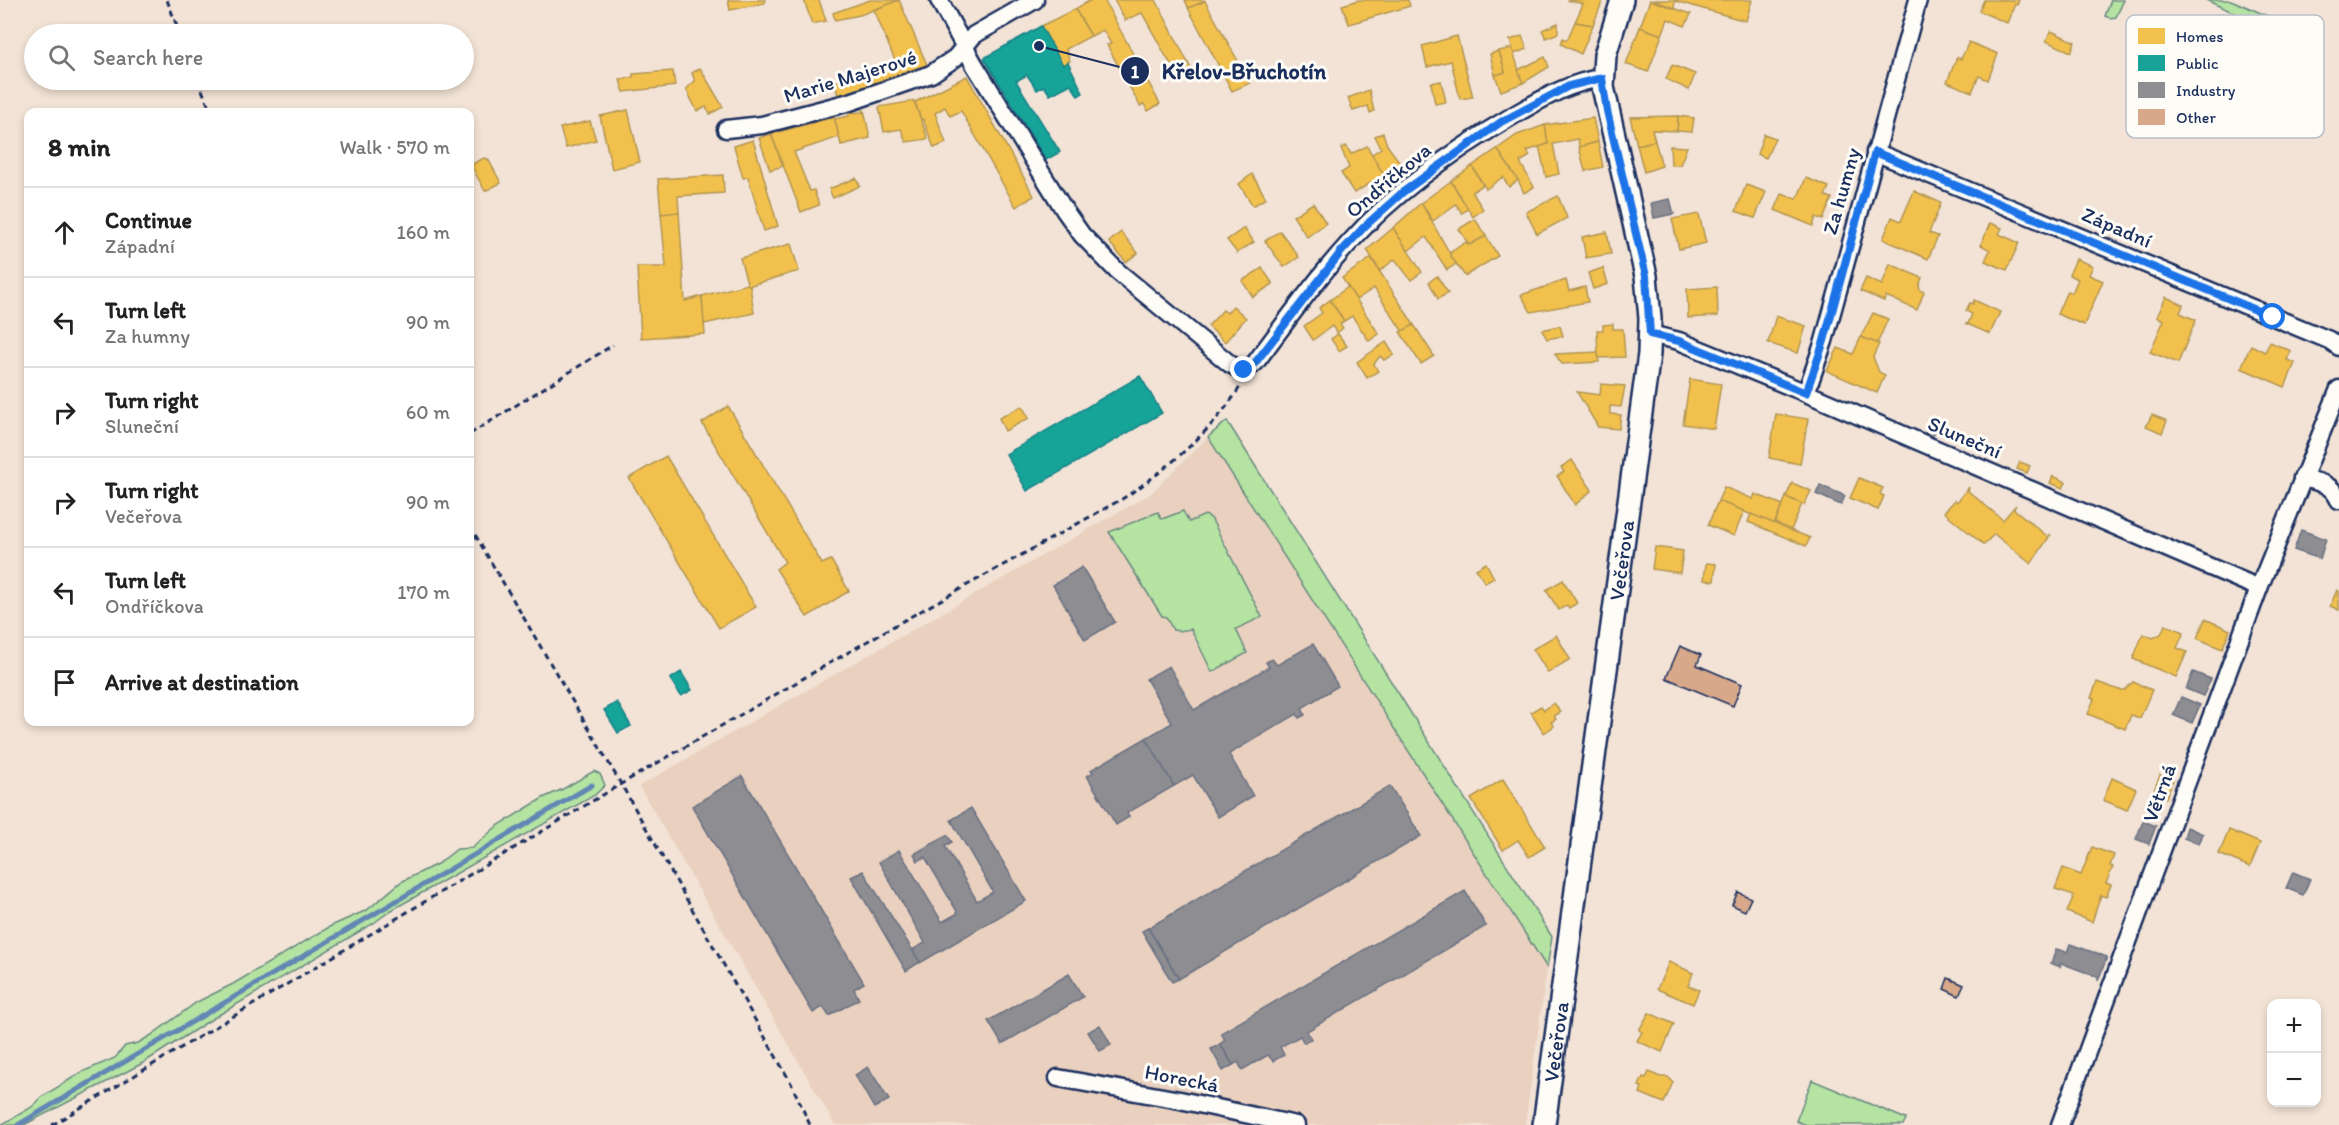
<!DOCTYPE html>
<meta charset="utf-8">
<style>
body{margin:0;font-family:Itim,sans-serif;background:#f6f6f6;color:#222}
.controls{position:absolute;right:18px;bottom:18px;display:grid;overflow:hidden;border-radius:12px;box-shadow:0 3px 9px #0003}
.controls button{width:54px;height:54px;display:grid;place-items:center;padding:0;border:0;border-bottom:2px solid #e0e0e0;background:#fff;color:#222;font:30px sans-serif}
.stop{position:absolute;width:18px;height:18px;margin:-14px;border:4px solid #1a73e8;border-radius:50%;background:#fff}
.stop.end{background:#1a73e8;border-color:#fff;box-shadow:0 2px 6px #0008}
.list{margin:0;padding:0;list-style:none}
h2{display:flex;justify-content:space-between;align-items:center;height:78px;margin:0;padding:0 24px;font-size:26px}
h2 small{font-size:20px;font-weight:400;color:#767676}
.list li{display:grid;grid-template-columns:39px 1fr auto;gap:18px;align-items:center;box-sizing:border-box;height:90px;padding:0 24px;border-top:2px solid #e0e0e0}
.list b{display:block;font-size:22px;white-space:nowrap}
.list p{margin:0;font-size:20px;white-space:nowrap;color:#767676}
.list em{font-size:20px;font-style:normal;color:#767676}
.icon{flex:none;width:33px;height:33px;fill:none;stroke:currentColor;stroke-width:2;stroke-linecap:round;stroke-linejoin:round}
.map{position:relative;flex:none;width:2339px;height:1125px;overflow:hidden}
.search{position:absolute;background:#fff;box-shadow:0 3px 9px #0003;left:24px;top:24px;width:450px;height:66px;display:flex;align-items:center;gap:15px;box-sizing:border-box;padding:0 21px;border-radius:33px;color:#767676;font-size:22px}
.panel{position:absolute;background:#fff;box-shadow:0 3px 9px #0003;left:24px;top:108px;width:450px;height:618px;border-radius:12px}
.map>svg:first-child{display:block}
</style>
<div class="map">
<svg width="2339" height="1125" viewBox="0 0 2339 1125">
<rect width="100%" height="100%" fill="#f2e3d6"/>
<filter id="ink" filterUnits="userSpaceOnUse"><feTurbulence type="fractalNoise" baseFrequency=".0167" numOctaves="2"/><feDisplacementMap in="SourceGraphic" scale="12" xChannelSelector="R" yChannelSelector="G"/><feConvolveMatrix kernelMatrix="1 2 1 2 8 2 1 2 1" color-interpolation-filters="sRGB"/></filter>
<g filter="url(#ink)">
<polygon fill="#ead1bf" points="1208,437 1547,968 1525,1125 835,1125 639,786 1150,494"/>
<g fill="#b5e3a1" stroke="#688980" stroke-width="1.5">
<polygon points="2111,0 2124,0 2116,17 2110,18 2105,16"/>
<polygon points="2206,0 2231,0 2293,27 2297,31 2295,37 2274,31"/>
<polygon points="1227,421 1552,937 1547,968 1208,437"/>
<polygon points="1183,511 1189,522 1205,515 1211,518 1262,617 1236,629 1247,653 1212,672 1191,629 1179,631 1173,630 1166,617 1162,616 1109,532 1158,512 1162,519"/>
<polygon points="594,771 600,774 605,785 595,795 390,911 374,923 212,1019 143,1063 24,1125 1,1125 32,1107 43,1096 82,1072 115,1058 125,1046 138,1043 150,1036 197,1002 233,984 331,926 367,910 401,882 439,863 457,849 472,848 496,827 543,798 563,789"/>
<polygon points="1812,1080 1906,1119 1903,1125 1807,1125 1796,1121"/>
</g>
<g fill="#f2c14e" stroke="#b29553" stroke-width="1.5">
<polygon points="728,0 765,0 765,3 730,10"/>
<polygon points="804,0 819,0 826,21 812,24"/>
<polygon points="870,0 900,0 860,15 835,20 833,13"/>
<polygon points="899,0 928,67 839,98 834,82 896,63 874,10"/>
<polygon points="1091,0 1104,0 1160,104 1148,111 1144,104 1140,106 1107,45 1111,44 1103,30 1091,36 1075,9"/>
<polygon points="1114,0 1156,0 1192,71 1180,77 1167,58 1142,13 1125,20"/>
<polygon points="1185,0 1204,0 1205,1 1189,9"/>
<polygon points="1359,0 1408,0 1410,6 1349,24 1342,5"/>
<polygon points="1567,0 1603,0 1593,25 1575,22 1583,4"/>
<polygon points="1650,0 1691,14 1685,26 1668,19 1662,35 1640,27"/>
<polygon points="1653,0 1752,0 1746,21 1675,1 1674,8"/>
<polygon points="1984,0 2019,0 2017,5 2015,4 2007,23 1979,11"/>
<polygon points="1205,1 1250,83 1232,91 1188,8"/>
<polygon points="1075,9 1091,36 1066,49 1070,61 1063,65 1041,26"/>
<polygon points="1575,22 1593,25 1581,54 1561,44 1563,38 1567,40"/>
<polygon points="1558,23 1558,33 1546,38 1542,30"/>
<polygon points="1640,27 1662,35 1648,72 1626,64"/>
<polygon points="2051,31 2075,42 2071,52 2046,41"/>
<polygon points="1457,36 1473,97 1460,99 1451,61 1427,67 1422,46"/>
<polygon points="1522,36 1527,49 1514,54 1510,40"/>
<polygon points="1969,42 1998,54 1988,80 1979,76 1972,92 1947,82 1957,57 1961,59"/>
<polygon points="1512,48 1523,83 1501,91 1495,75 1505,72 1499,51"/>
<polygon points="1499,51 1505,72 1495,75 1490,54"/>
<polygon points="1545,57 1549,67 1523,83 1518,70"/>
<polygon points="1672,65 1695,74 1689,90 1666,79"/>
<polygon points="700,68 723,107 710,114 706,107 697,111 686,89 695,81 692,73"/>
<polygon points="673,71 675,86 624,92 620,80 633,77 633,74"/>
<polygon points="967,76 1034,196 1016,207 961,111 950,116 945,107 935,113 946,143 934,148 923,119 921,120 915,102"/>
<polygon points="1441,81 1446,102 1435,104 1431,83"/>
<polygon points="1369,90 1374,111 1370,113 1368,106 1353,111 1348,98"/>
<polygon points="914,101 928,139 906,142 901,129 884,132 879,107"/>
<polygon points="628,110 640,162 612,169 600,116"/>
<polygon points="862,110 864,110 870,138 841,145 834,117 835,119 849,116 849,113 863,112"/>
<polygon points="1678,116 1694,118 1692,132 1677,131"/>
<polygon points="1678,116 1677,131 1652,130 1655,141 1637,145 1630,117"/>
<polygon points="834,117 839,137 794,152 810,191 814,190 819,205 801,212 771,134"/>
<polygon points="1593,118 1598,142 1579,147 1578,139 1553,144 1559,174 1546,177 1539,146 1548,144 1545,125"/>
<polygon points="590,121 596,140 566,148 560,128"/>
<polygon points="1545,125 1548,144 1527,151 1530,156 1520,162 1534,187 1524,193 1518,180 1497,149 1517,135"/>
<polygon points="1383,133 1387,145 1401,164 1384,175 1371,155 1381,148 1375,136"/>
<polygon points="771,134 783,166 770,170 759,138"/>
<polygon points="1764,134 1775,138 1766,158 1757,154"/>
<polygon points="753,140 778,226 764,231 748,177 743,178 734,146"/>
<polygon points="1655,141 1662,166 1644,172 1637,145"/>
<polygon points="1598,142 1603,167 1585,171 1579,147"/>
<polygon points="1346,146 1351,154 1367,146 1384,175 1354,193 1341,173 1349,168 1341,148"/>
<polygon points="1670,146 1687,147 1680,165 1671,165"/>
<polygon points="1497,149 1518,180 1509,187 1503,177 1486,189 1472,166"/>
<polygon points="484,158 488,159 501,183 485,191 472,167 474,163"/>
<polygon points="1472,166 1483,185 1472,192 1483,209 1473,217 1451,181"/>
<polygon points="1252,174 1266,198 1253,206 1239,184"/>
<polygon points="723,175 724,193 678,196 679,213 661,214 658,179"/>
<polygon points="856,178 860,186 833,198 829,189"/>
<polygon points="1806,178 1829,187 1825,196 1832,198 1823,220 1816,217 1813,226 1775,210 1782,194 1797,199"/>
<polygon points="1451,181 1468,209 1462,213 1456,204 1433,221 1421,203"/>
<polygon points="1746,185 1766,192 1755,218 1736,211"/>
<polygon points="1914,191 1941,203 1929,233 1938,236 1928,259 1883,239 1892,217 1901,221"/>
<polygon points="1558,196 1567,218 1537,234 1526,212"/>
<polygon points="1313,203 1326,223 1307,237 1293,216"/>
<polygon points="1421,203 1456,264 1447,270 1426,237 1408,251 1393,228"/>
<polygon points="679,212 685,301 702,296 705,334 641,338 637,267 666,267 661,214"/>
<polygon points="1699,214 1706,243 1679,249 1672,219"/>
<polygon points="1475,219 1486,236 1469,245 1459,229"/>
<polygon points="1990,223 2002,228 1999,234 2019,243 2007,270 1985,261 1990,250 1981,245"/>
<polygon points="1244,228 1254,242 1237,253 1227,240"/>
<polygon points="1393,228 1422,272 1411,280 1395,259 1380,271 1367,250"/>
<polygon points="1280,231 1299,257 1284,267 1265,241"/>
<polygon points="1121,232 1138,253 1126,262 1109,242"/>
<polygon points="1607,232 1611,254 1586,258 1582,237"/>
<polygon points="1486,236 1498,256 1465,276 1450,255 1451,252 1466,242 1469,245"/>
<polygon points="791,244 799,271 748,286 740,258"/>
<polygon points="1371,258 1414,325 1403,332 1374,288 1356,300 1342,278"/>
<polygon points="2076,259 2093,266 2089,275 2103,281 2084,325 2057,314 2067,291 2072,293 2078,279 2069,275"/>
<polygon points="1890,264 1922,278 1919,286 1920,290 1924,292 1917,310 1886,296 1884,301 1860,291 1866,278 1882,285"/>
<polygon points="1262,268 1273,284 1253,297 1242,281"/>
<polygon points="1603,268 1608,284 1593,289 1588,273"/>
<polygon points="1437,276 1448,293 1438,299 1429,282"/>
<polygon points="1566,280 1569,291 1585,287 1588,302 1531,312 1521,295"/>
<polygon points="747,284 750,286 754,313 704,324 702,296"/>
<polygon points="1348,287 1379,334 1369,341 1352,316 1344,321 1330,300"/>
<polygon points="1717,287 1718,316 1688,318 1687,289"/>
<polygon points="2166,297 2183,305 2180,313 2196,320 2178,363 2150,352 2164,320 2157,317"/>
<polygon points="1330,300 1344,321 1340,324 1343,328 1337,333 1332,326 1313,340 1304,326 1322,313 1319,308"/>
<polygon points="1974,300 2000,312 1990,334 1965,323 1968,324 1972,314 1966,311 1970,303 1973,304"/>
<polygon points="1233,306 1246,318 1225,342 1208,326 1223,310 1227,313"/>
<polygon points="1873,313 1888,319 1877,344 1861,337"/>
<polygon points="1776,316 1806,326 1798,353 1768,343"/>
<polygon points="1613,324 1613,329 1623,329 1625,357 1598,358 1597,330 1603,330 1603,325"/>
<polygon points="1414,325 1434,356 1421,364 1400,332"/>
<polygon points="1560,326 1563,336 1547,339 1542,330"/>
<polygon points="1338,334 1347,346 1339,351 1331,339"/>
<polygon points="1861,337 1879,344 1873,357 1879,372 1885,375 1877,393 1827,371 1838,348 1853,354"/>
<polygon points="1386,342 1394,355 1384,360 1380,356 1374,364 1378,371 1367,378 1357,362"/>
<polygon points="2270,342 2291,351 2287,360 2295,363 2285,387 2241,368 2251,345 2265,352"/>
<polygon points="1598,352 1599,362 1562,364 1555,354"/>
<polygon points="1690,379 1721,384 1714,429 1683,424"/>
<polygon points="1601,384 1625,386 1621,407 1610,406 1610,414 1621,415 1619,429 1598,427 1577,392 1600,395"/>
<polygon points="728,406 822,564 831,560 849,591 807,617 776,569 785,562 702,423"/>
<polygon points="1022,406 1029,418 1005,431 999,418"/>
<polygon points="1776,414 1808,419 1800,464 1769,458"/>
<polygon points="2152,415 2167,421 2162,433 2146,426"/>
<polygon points="666,456 756,607 719,628 629,478"/>
<polygon points="1572,460 1592,490 1575,505 1557,476 1564,472 1561,467"/>
<polygon points="2020,462 2030,466 2027,473 2017,469"/>
<polygon points="2053,476 2066,482 2063,488 2050,483"/>
<polygon points="1859,478 1883,488 1880,494 1884,496 1878,510 1850,498"/>
<polygon points="1792,483 1811,491 1804,505 1786,497"/>
<polygon points="1724,487 1753,499 1755,494 1783,505 1774,524 1718,501"/>
<polygon points="1969,487 1968,491 2003,520 2016,505 2014,509 2048,537 2051,534 2031,564 1994,534 1984,545 1944,512 1955,500 1957,502"/>
<polygon points="1786,497 1802,504 1791,530 1775,523"/>
<polygon points="1718,501 1744,511 1734,536 1708,525"/>
<polygon points="1751,514 1810,538 1806,546 1748,522"/>
<polygon points="1655,547 1683,551 1680,573 1652,569"/>
<polygon points="1486,563 1494,578 1485,583 1476,569"/>
<polygon points="1706,563 1716,564 1714,581 1704,580"/>
<polygon points="1563,580 1577,603 1569,608 1567,605 1559,610 1546,590"/>
<polygon points="2337,590 2339,591 2339,610 2330,606"/>
<polygon points="2205,619 2230,630 2222,649 2197,638"/>
<polygon points="2165,625 2184,632 2177,648 2187,652 2176,677 2133,659 2143,634 2153,638 2161,634"/>
<polygon points="1556,635 1570,659 1548,673 1533,649"/>
<polygon points="2097,682 2119,690 2125,690 2133,682 2152,690 2140,718 2131,715 2125,729 2088,714 2094,699 2091,698"/>
<polygon points="1554,703 1561,712 1554,716 1556,719 1551,722 1554,726 1544,733 1531,712 1541,706 1544,710"/>
<polygon points="2160,775 2173,780 2166,798 2153,793"/>
<polygon points="2112,778 2136,789 2127,810 2103,800"/>
<polygon points="1503,779 1545,847 1529,857 1518,840 1503,850 1471,799"/>
<polygon points="2229,830 2260,843 2250,867 2219,854"/>
<polygon points="2092,847 2114,855 2110,866 2113,867 2106,883 2111,885 2106,897 2101,895 2092,922 2067,912 2074,895 2055,889 2063,868 2081,875"/>
<polygon points="1669,962 1693,973 1688,986 1699,990 1693,1004 1657,989"/>
<polygon points="1649,1013 1674,1024 1662,1052 1637,1041 1642,1032 1639,1030"/>
<polygon points="1649,1072 1660,1077 1668,1077 1673,1082 1664,1103 1640,1093 1642,1087 1639,1086 1643,1077 1646,1078"/>
</g>
<g fill="#17a398" stroke="#188087" stroke-width="1.5">
<polygon points="1041,26 1063,65 1068,62 1083,93 1078,96 1071,84 1050,95 1044,86 1037,90 1027,75 1016,81 1060,152 1046,160 984,58"/>
<polygon points="1140,376 1162,413 1027,491 1006,454"/>
<polygon points="681,672 692,690 681,696 670,679"/>
<polygon points="617,702 631,726 618,733 604,710"/>
</g>
<g fill="#8d8d92" stroke="#6b7182" stroke-width="1.5">
<polygon points="1670,199 1674,214 1654,218 1651,203"/>
<polygon points="1927,429 1935,432 1932,438 1924,435"/>
<polygon points="1820,485 1845,496 1841,505 1816,494"/>
<polygon points="2301,530 2326,539 2320,559 2294,550"/>
<polygon points="1082,567 1115,622 1085,640 1053,585"/>
<polygon points="1313,644 1338,686 1302,708 1305,715 1299,718 1297,714 1229,754 1253,796 1218,817 1193,775 1174,786 1146,738 1172,723 1146,679 1169,666 1194,710 1269,667 1266,662 1272,659 1277,665"/>
<polygon points="2193,672 2211,679 2203,696 2186,689"/>
<polygon points="2181,697 2200,705 2192,723 2173,715"/>
<polygon points="1146,738 1174,786 1127,813 1129,817 1116,825 1087,776 1093,772 1091,770"/>
<polygon points="742,776 864,983 854,989 859,999 829,1016 823,1007 813,1013 692,806"/>
<polygon points="1390,786 1421,836 1179,979 1148,928"/>
<polygon points="971,808 1026,901 920,963 912,950 925,943 879,862 899,850 942,922 958,913 925,857 918,861 914,854 947,835 952,842 945,846 977,901 993,892 951,820"/>
<polygon points="2143,821 2156,826 2149,844 2136,839"/>
<polygon points="2187,827 2203,834 2199,844 2184,838"/>
<polygon points="863,871 920,962 906,971 851,877"/>
<polygon points="2293,872 2310,879 2303,895 2286,888"/>
<polygon points="1465,891 1486,926 1307,1031 1311,1039 1304,1043 1300,1036 1280,1047 1284,1055 1273,1061 1268,1055 1242,1070 1238,1062 1233,1065 1220,1044 1225,1040 1221,1033"/>
<polygon points="1148,928 1179,979 1172,982 1142,931"/>
<polygon points="2070,944 2107,957 2098,981 2098,977 2061,963 2060,967 2051,963 2056,949 2067,952"/>
<polygon points="1069,974 1083,997 1002,1044 988,1021"/>
<polygon points="1100,1025 1111,1045 1100,1051 1088,1032"/>
<polygon points="1220,1044 1233,1065 1223,1071 1211,1049"/>
<polygon points="868,1067 889,1100 874,1108 855,1075"/>
</g>
<g fill="none" stroke-linecap="round" stroke-linejoin="round">
<polyline stroke="#6287b4" stroke-width="5" points="18,1125 592,785"/>
</g>
<g fill="#d7a889" stroke="#1b2f5e" stroke-width="1.5">
<polygon points="1680,646 1701,655 1697,665 1742,684 1733,706 1666,678"/>
<polygon points="1738,892 1751,898 1745,911 1732,905"/>
<polygon points="1948,978 1964,985 1959,996 1944,989"/>
</g>
<g fill="none" stroke-linecap="round" stroke-linejoin="round">
<g stroke="#1b2f5e" stroke-width="21">
<g id="minor">
<path d="M 939,0 L 974,64 L 1065,211 L 1082,235 L 1117,271 L 1230,364 C 1240,370 1246,371 1255,363 C 1286,322 1316,279 1351,241 C 1395,192 1458,148 1514,115 C 1542,99 1570,82 1602,78"/>
<polyline points="726,129 762,125 850,102 931,74 955,58 974,35 1035,0"/>
<polyline points="1875,152 2329,340 2339,347"/>
<polyline points="1650,334 1679,341 1806,393 2259,588"/>
<polyline points="1806,393 1824,341 1918,0"/>
<path d="M 2302,478 C 2319,482 2331,483 2339,500"/>
<polyline points="1058,1078 1180,1100 1296,1125"/>
<polyline points="2060,1125 2259,588 2339,389"/>
</g>
</g>
<g stroke="#1b2f5e" stroke-width="26">
<g id="tertiary">
<path id="s1" d="M 1544,1125 L 1649,354 L 1650,318 L 1646,276 L 1603,87 L 1605,55 L 1622,0"/>
</g>
</g>
<g stroke="#1b2f5e" stroke-width="3" stroke-dasharray="6 4.5" stroke-linecap="butt">
<polyline points="167,0 180,34"/>
<polyline points="198,80 211,112"/>
<polyline points="470,434 613,345"/>
<polyline points="470,526 621,784 791,1083 810,1125"/>
<path d="M 52,1125 L 621,784 L 892,627 L 1122,499 C 1163,473 1217,427 1241,385"/>
</g>
<use href="#minor" stroke="#fdfcf7" stroke-width="16"/>
<use href="#tertiary" stroke="#fdfcf7" stroke-width="21"/>
</g>
</g>
<g fill="none" stroke-linecap="round" stroke-linejoin="round" filter="url(#ink)">
<polyline stroke="#1a73e8" stroke-width="8" points="1244,370 1255,363 1341,252 1365,226 1403,192 1501,122 1569,86 1602,78 1607,111 1646,276 1650,334 1679,341 1806,393 1824,341 1875,152 2273,317"/>
</g>
<g text-anchor="middle" dominant-baseline="central" stroke-width="6" stroke-linejoin="round" paint-order="stroke">
<g font-size="21" fill="#1b2f5e" stroke="#fdfcf7">
<text transform="translate(850 76) rotate(-17)">Marie Majerové</text>
<text transform="translate(1388 180) rotate(-40)">Ondříčkova</text>
<text transform="translate(1841 191) rotate(-74)">Za humny</text>
<text transform="translate(2117 227) rotate(23)">Západní</text>
<text transform="translate(1965 437) rotate(23)">Sluneční</text>
<text stroke="none"><textPath href="#s1" startOffset="570">Večeřova</textPath></text>
<text transform="translate(2159 793) rotate(-70)">Větrná</text>
<text stroke="none"><textPath href="#s1" startOffset="84">Večeřova</textPath></text>
<text transform="translate(1182 1078) rotate(11)">Horecká</text>
</g>
</g>
<rect x="2126" y="15" width="198" height="123" rx="9" fill="#fdfcf7" stroke="#b9bec9" stroke-width="1.5"/>
<rect x="2138" y="28" width="27" height="16" fill="#f2c14e"/>
<rect x="2138" y="55" width="27" height="16" fill="#17a398"/>
<rect x="2138" y="82" width="27" height="16" fill="#8d8d92"/>
<rect x="2138" y="109" width="27" height="16" fill="#d7a889"/>
<g font-size="16" fill="#1b2f5e">
<text x="2176" y="42">Homes</text>
<text x="2176" y="69">Public</text>
<text x="2176" y="96">Industry</text>
<text x="2176" y="123">Other</text>
</g>
<path fill="none" stroke="#1b2f5e" stroke-width="2" d="M1039 46L1135 71"/>
<g fill="#1b2f5e" stroke="#fdfcf7" stroke-width="2">
<circle cx="1039" cy="46" r="6"/>
<circle cx="1135" cy="71" r="15"/>
</g>
<g font-size="18" text-anchor="middle" font-weight="bold" fill="#fff">
<text x="1135" y="78">1</text>
</g>
<g font-size="22" text-anchor="middle" font-weight="bold" fill="#1b2f5e" stroke="#fdfcf7" stroke-width="6" stroke-linejoin="round" paint-order="stroke">
<text x="1244" y="79">Křelov-Břuchotín</text>
</g>
</svg>
<div class="controls">
<button>+</button>
<button>−</button>
</div>
<div class="stop" style="left:2273px;top:317px"></div>
<div class="stop end" style="left:1244px;top:370px"></div>
<div class="search"><svg class="icon" aria-label="search" viewBox="0 0 24 24"><circle cx="10" cy="10" r="6"/><path d="M15 15l6 6"/></svg>Search here</div>
<section class="panel">
<h2>8 min<small>Walk · 570 m</small></h2>
<ul class="list">
<li><svg class="icon" aria-label="ahead" viewBox="0 0 24 24"><path d="M12 20V5M6 11l6-6 6 6"/></svg><div><b>Continue</b><p>Západní</p></div><em>160 m</em></li>
<li><svg class="icon" aria-label="left" viewBox="0 0 24 24"><path d="M17 20v-9H6M10 6l-5 5 5 5"/></svg><div><b>Turn left</b><p>Za humny</p></div><em>90 m</em></li>
<li><svg class="icon" aria-label="right" viewBox="0 0 24 24"><path d="M7 20v-9h11M14 6l5 5-5 5"/></svg><div><b>Turn right</b><p>Sluneční</p></div><em>60 m</em></li>
<li><svg class="icon" aria-label="right" viewBox="0 0 24 24"><path d="M7 20v-9h11M14 6l5 5-5 5"/></svg><div><b>Turn right</b><p>Večeřova</p></div><em>90 m</em></li>
<li><svg class="icon" aria-label="left" viewBox="0 0 24 24"><path d="M17 20v-9H6M10 6l-5 5 5 5"/></svg><div><b>Turn left</b><p>Ondříčkova</p></div><em>170 m</em></li>
<li><svg class="icon" aria-label="arrive" viewBox="0 0 24 24"><path d="M6 21V4h12l-3 4 3 4H6"/></svg><div><b>Arrive at destination</b></div></li>
</ul>
</section>
</div>
